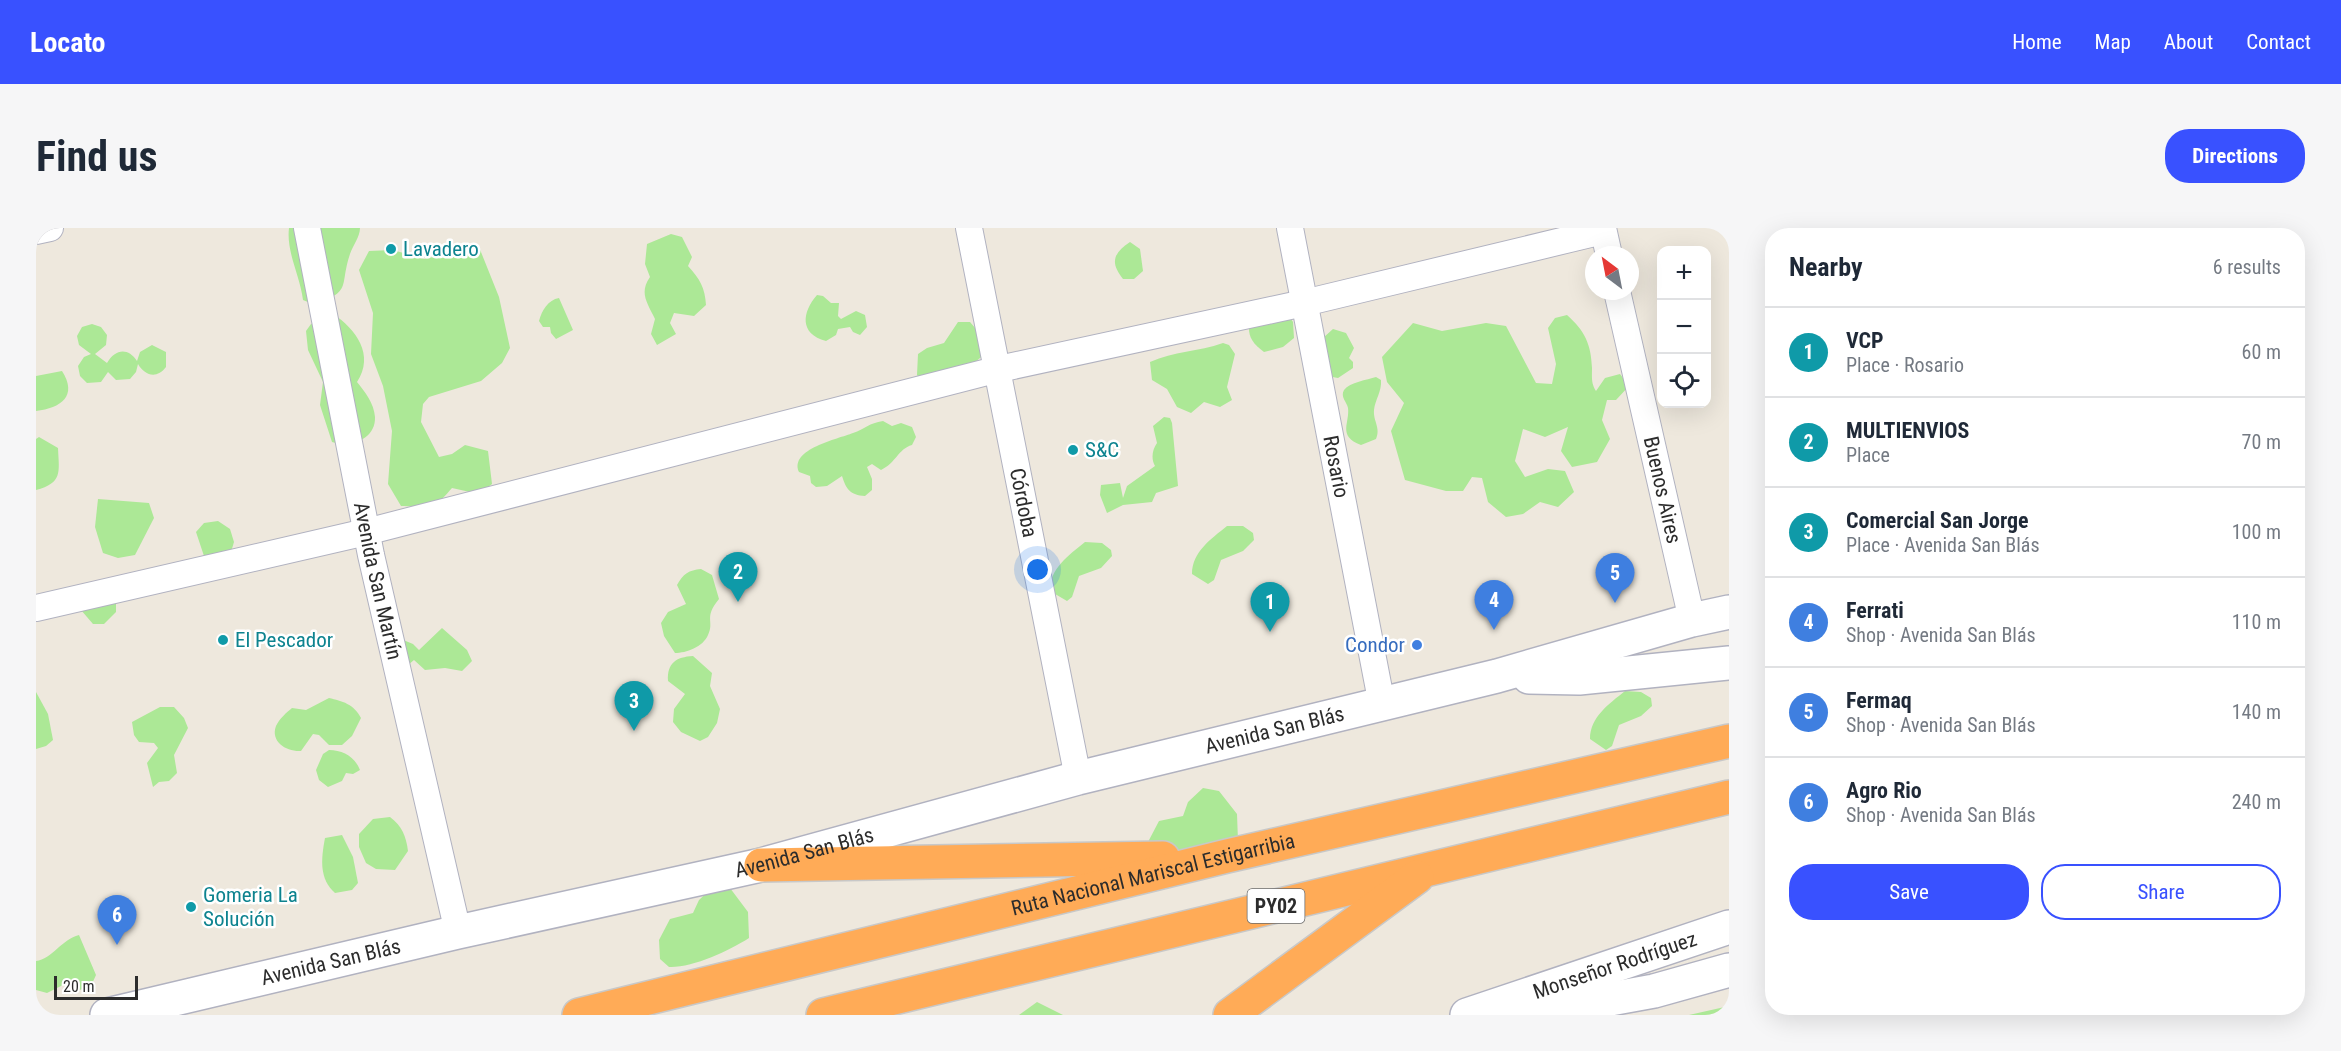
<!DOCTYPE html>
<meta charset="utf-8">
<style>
body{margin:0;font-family:"Roboto Condensed",sans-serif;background:#f6f6f7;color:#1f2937}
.controls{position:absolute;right:18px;top:18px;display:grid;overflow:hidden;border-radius:12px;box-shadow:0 6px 24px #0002}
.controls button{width:54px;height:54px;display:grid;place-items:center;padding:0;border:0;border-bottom:2px solid #e0e1e3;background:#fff;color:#1f2937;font:30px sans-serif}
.compass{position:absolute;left:1549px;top:18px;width:54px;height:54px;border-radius:50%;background:#fff;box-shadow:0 6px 24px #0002;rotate:328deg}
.scale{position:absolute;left:18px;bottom:15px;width:84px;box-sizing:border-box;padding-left:6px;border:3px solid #2c2c2c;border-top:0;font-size:16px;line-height:21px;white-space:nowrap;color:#2c2c2c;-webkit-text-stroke:4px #fff;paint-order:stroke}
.you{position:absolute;left:1002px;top:342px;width:21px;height:21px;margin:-15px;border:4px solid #fff;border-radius:50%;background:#1a73e8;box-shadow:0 0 0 9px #1a73e833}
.badge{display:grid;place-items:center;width:39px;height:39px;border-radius:50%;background:#3951ff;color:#fff;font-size:20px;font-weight:700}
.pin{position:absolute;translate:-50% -50px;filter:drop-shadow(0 2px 3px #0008)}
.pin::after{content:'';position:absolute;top:32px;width:21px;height:18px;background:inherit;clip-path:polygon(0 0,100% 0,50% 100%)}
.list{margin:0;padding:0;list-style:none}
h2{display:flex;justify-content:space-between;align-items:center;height:78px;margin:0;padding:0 24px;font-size:26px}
h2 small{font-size:20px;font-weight:400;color:#747a83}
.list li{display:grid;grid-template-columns:39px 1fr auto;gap:18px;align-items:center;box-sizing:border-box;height:90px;padding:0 24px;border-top:2px solid #e0e1e3}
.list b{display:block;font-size:22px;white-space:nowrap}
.list p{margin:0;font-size:20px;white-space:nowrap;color:#747a83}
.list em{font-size:20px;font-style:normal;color:#747a83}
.actions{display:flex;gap:12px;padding:18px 24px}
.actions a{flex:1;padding:14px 0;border:2px solid #3951ff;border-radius:24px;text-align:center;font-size:21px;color:#3951ff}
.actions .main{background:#3951ff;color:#fff}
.icon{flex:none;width:33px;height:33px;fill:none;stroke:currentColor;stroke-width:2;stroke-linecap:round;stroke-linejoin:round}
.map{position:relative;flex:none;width:1693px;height:787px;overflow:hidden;border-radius:24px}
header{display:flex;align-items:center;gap:36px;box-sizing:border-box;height:84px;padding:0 30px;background:#3951ff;color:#fff}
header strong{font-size:28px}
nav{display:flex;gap:33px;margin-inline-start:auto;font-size:21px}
.intro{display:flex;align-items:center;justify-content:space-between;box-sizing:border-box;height:144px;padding:0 36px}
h1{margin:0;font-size:42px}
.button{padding:15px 27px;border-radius:24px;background:#3951ff;color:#fff;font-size:21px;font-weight:700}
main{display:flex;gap:36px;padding:0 36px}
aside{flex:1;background:#fff;border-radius:24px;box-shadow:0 6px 24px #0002}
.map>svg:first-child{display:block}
</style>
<header>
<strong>Locato</strong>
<nav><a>Home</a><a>Map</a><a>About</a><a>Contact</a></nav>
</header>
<div class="intro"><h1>Find us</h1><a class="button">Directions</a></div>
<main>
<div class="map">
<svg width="1693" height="787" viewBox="0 0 1693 787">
<rect width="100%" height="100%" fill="#eee8dd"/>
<g fill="#ace896">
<path d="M 253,0 L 324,0 C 324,9 317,17 314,26 C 303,59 317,62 279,77 L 267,72 C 264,47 250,24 253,0 Z"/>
<path d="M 635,6 L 646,9 L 656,29 L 652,38 C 664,51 669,60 670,77 L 658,88 L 638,85 L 634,95 L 640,106 L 621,117 L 615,106 L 619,91 C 611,74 603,65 614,49 L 609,36 L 611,16 Z"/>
<path d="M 1094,14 L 1104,21 L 1107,43 L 1098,51 L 1087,51 C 1074,35 1077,25 1094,14 Z"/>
<path d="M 443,19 L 463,69 L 474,120 L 466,135 L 445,153 L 393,169 L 387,176 L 385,194 L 403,229 L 416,226 L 429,217 L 452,223 L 456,256 L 443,266 L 416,260 C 396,283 396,279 365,278 L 352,256 L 356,203 L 347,158 L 335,126 L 337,85 L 323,42 L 333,23 L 357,22 L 388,31 Z"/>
<path d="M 781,67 L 787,68 L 795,75 L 803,75 L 802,88 L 805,91 L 820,83 L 829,87 L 831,99 L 824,107 L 817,104 L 814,99 L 802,101 L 800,107 L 790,113 C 763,106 766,84 781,67 Z"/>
<path d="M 523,70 L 537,102 L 520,111 L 515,105 L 514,99 L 507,99 L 503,93 C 506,82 512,72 523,70 Z"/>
<path d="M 1249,81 L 1257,94 L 1258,110 L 1247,119 L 1228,124 C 1214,113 1211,107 1214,89 Z"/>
<path d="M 297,86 C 320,101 339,127 321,154 C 329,164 338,175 339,189 C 340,212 313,220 296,214 L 284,177 L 287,154 L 272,122 L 270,103 L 275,96 Z"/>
<path d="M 1531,87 C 1549,103 1555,116 1556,140 C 1556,150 1555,155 1560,163 L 1569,150 L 1584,146 L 1593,158 L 1580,172 L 1571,172 L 1566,192 L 1574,211 L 1561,234 L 1536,239 L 1525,223 L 1532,199 L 1509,209 L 1487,201 L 1479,233 L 1489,249 L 1512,241 L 1529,243 L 1538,264 L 1522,279 L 1504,274 L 1487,286 L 1470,289 L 1452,274 L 1446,250 L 1436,249 L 1427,263 L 1410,263 L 1369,252 L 1355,203 L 1368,175 L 1351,154 L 1346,129 L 1377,95 L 1406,103 L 1450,95 L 1470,98 L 1500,155 L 1516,156 L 1520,136 L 1512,100 L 1519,90 Z"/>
<polygon points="922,94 934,94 946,108 950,125 938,135 932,135 933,141 894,162 881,147 882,126 891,120 908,115"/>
<path d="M 56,96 L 65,99 L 71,107 L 70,117 L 59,126 L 71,135 C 79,121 92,119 101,133 L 104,124 L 116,117 L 130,124 L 130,139 C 121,151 109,148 102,136 L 100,144 L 94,151 L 80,152 L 72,144 L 65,154 L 51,155 L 44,148 L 42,138 L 48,129 L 55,126 L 43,117 L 41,108 L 46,99 Z"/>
<polygon points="1297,101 1310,105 1318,120 1313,130 1317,134 1317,140 1302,150 1291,148 1287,110"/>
<path d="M 1187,115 L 1193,117 L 1199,126 L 1191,159 L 1196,172 L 1184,179 L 1168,174 L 1155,185 L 1141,179 L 1131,161 L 1116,152 L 1114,134 C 1138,123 1162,124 1187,115 Z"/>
<path d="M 26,143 C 42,168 25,180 0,183 L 0,148 Z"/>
<path d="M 1340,149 L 1345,152 C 1346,163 1339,172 1338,182 C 1337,193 1345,200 1340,211 L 1325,217 C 1301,208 1314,195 1312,180 C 1311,174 1304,169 1308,162 C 1314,154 1331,152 1340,149 Z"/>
<path d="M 1128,189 L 1134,190 L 1136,195 L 1142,258 L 1120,265 L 1116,274 L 1087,277 L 1071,285 L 1064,267 L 1065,257 L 1084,255 L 1087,270 L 1091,258 L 1119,238 C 1115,231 1116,222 1121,215 L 1117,198 Z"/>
<path d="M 847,193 L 856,198 L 865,195 L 876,199 L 880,209 L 876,217 C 862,221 860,235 845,242 L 836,236 L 831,239 L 836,251 L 836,262 L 829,268 C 814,267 810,261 806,248 L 791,258 L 780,259 L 775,255 L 774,248 L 763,244 C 753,221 802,211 817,205 C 829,201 833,195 847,193 Z"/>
<path d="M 3,209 L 22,220 C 23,244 27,255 0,262 L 0,211 Z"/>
<polygon points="62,271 113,275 118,290 99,327 82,330 67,325 59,299"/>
<polygon points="182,293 194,301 198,314 195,324 168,328 160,304 168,295"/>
<path d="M 1191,298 L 1207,298 L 1217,305 L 1218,312 L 1207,323 L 1185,332 L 1178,352 L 1172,356 L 1156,346 C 1156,324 1175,311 1191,298 Z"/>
<path d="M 1049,314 L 1066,315 L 1075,322 L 1076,328 L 1065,340 L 1043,348 L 1036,369 L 1031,373 L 1014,363 C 1013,341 1033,327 1049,314 Z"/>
<path d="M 665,341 L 676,347 L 683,371 C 667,390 679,393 672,407 C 667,419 650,425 639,425 L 628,408 L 625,395 L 632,384 L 650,376 L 641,357 C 647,346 653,342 665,341 Z"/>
<polygon points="80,372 80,384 68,396 57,396 45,382"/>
<polygon points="406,400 431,422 436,433 426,443 409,440 389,442 378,432 366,442 360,409 377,416 383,422"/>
<path d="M 657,428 L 676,445 L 674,458 L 684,481 L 681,495 L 672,509 L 664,513 L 645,504 L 637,494 L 638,481 L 649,466 L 632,453 C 631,435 640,429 657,428 Z"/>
<path d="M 1589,463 L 1605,464 L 1615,470 L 1616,478 L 1605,488 L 1583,497 L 1576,518 L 1570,522 L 1554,511 C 1554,489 1573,476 1589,463 Z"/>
<polygon points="0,464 12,486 17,512 10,518 0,521"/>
<path d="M 293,470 C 306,473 318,476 325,490 L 316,508 L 306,517 L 293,517 L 283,507 L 277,506 L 265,523 C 251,524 234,514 240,498 C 243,491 251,484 256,480 L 270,482 Z"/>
<polygon points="124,479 138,479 148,490 152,500 138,527 141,545 133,553 123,554 117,559 111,535 122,520 118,515 103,514 98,507 96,494"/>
<path d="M 293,522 C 307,522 319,529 324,542 L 317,546 L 310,545 L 306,553 L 292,559 L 283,552 L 280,542 L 287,526 Z"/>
<polygon points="1167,560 1183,563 1201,586 1202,613 1161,631 1112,614 1123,593 1147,588 1152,574"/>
<path d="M 354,589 C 366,598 370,608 372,623 L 359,642 L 340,641 L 330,635 L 323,619 L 323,606 L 337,591 Z"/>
<path d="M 306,607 L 317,629 L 322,655 L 316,662 L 299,665 C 283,651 285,631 289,610 Z"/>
<path d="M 678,658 L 694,660 L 712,684 L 713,710 C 693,723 656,740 633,739 L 624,731 L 623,712 L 634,691 L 657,685 L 663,672 Z"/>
<path d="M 43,707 L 60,747 L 55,758 L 41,763 L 31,755 L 11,765 L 0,762 L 0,733 C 16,731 26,711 43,707 Z"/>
<polygon points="1001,774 1027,787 983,787"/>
<polygon points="1693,778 1693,787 1653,787"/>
</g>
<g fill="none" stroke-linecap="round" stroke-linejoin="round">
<g stroke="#b1b2c0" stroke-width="28">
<g id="street">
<path id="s1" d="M 271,0 L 335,327 L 422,704"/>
<path id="s2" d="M 933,0 L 1042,550"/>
<path id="s3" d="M 1254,0 L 1346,477"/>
<polyline points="1567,0 1573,27"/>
<polyline points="0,3 14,0"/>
<path id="s4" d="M 1581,63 L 1656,392"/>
<polyline points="0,380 330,304 963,141 1268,75 1567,3"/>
</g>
</g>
<g stroke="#b1b2c0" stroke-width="36">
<g id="secondary">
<polyline points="1493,449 1543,450 1693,435"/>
<path id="s5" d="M 71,787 L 422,704 L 725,637 L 1042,550 L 1461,448 L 1656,392 L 1693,384"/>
<path id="s6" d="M 1431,787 L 1693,699"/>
<polyline points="1487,787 1618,763 1693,742"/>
</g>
</g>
<g stroke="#c8c8c8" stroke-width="36">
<g id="highway">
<polyline points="725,637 1127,630"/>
<path id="s7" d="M 543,787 L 1191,628 L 1693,513"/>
<polyline points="787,787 1693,569"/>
<polyline points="1194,787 1381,649"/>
</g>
</g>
<use href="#street" stroke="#fff" stroke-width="26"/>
<use href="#secondary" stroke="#fff" stroke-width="33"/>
<use href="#highway" stroke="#ffab57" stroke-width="33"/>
</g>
<g fill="#0f9aa8" stroke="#fff" stroke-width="2">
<circle cx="355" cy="21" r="6"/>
<circle cx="1037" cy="222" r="6"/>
<circle cx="187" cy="412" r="6"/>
<circle cx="155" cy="679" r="6"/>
</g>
<circle fill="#3f7fe0" stroke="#fff" stroke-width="2" cx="1381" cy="417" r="6"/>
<g text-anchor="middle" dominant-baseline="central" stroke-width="5" stroke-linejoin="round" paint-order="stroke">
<rect fill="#fff" stroke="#6b6b6b" stroke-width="1.5" x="1211.5" y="661" width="57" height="34" rx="4.5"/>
<g font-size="20" font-weight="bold" fill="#2c2c2c">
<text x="1240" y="678">PY02</text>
</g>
<g font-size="21" fill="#0d838f" stroke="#fff" text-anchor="start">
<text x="367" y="21">Lavadero</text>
<text x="1049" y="222">S&amp;C</text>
<text x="199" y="412">El Pescador</text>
<text x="167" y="667">Gomeria La<tspan x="167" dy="24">Solución</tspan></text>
</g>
<g font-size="21" fill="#2c2c2c" stroke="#fff">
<text stroke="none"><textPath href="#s3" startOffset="243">Rosario</textPath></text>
<text stroke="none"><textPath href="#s4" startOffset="204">Buenos Aires</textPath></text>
<text stroke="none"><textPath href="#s2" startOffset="280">Córdoba</textPath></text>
<text stroke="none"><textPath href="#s1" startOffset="360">Avenida San Martín</textPath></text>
<text stroke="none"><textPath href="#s5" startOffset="1202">Avenida San Blás</textPath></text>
<text stroke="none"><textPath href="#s5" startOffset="716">Avenida San Blás</textPath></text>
<text stroke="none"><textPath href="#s7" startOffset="591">Ruta Nacional Mariscal Estigarribia</textPath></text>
<text stroke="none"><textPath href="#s5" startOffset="230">Avenida San Blás</textPath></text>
<text stroke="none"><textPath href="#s6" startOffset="156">Monseñor Rodríguez</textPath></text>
</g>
<g font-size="21" fill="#366cbe" stroke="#fff" text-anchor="end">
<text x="1369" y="417">Condor</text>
</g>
</g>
</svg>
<div class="controls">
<button>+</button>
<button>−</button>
<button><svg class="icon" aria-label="locate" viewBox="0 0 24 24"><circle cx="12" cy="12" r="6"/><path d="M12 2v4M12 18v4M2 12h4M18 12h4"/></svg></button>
</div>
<svg class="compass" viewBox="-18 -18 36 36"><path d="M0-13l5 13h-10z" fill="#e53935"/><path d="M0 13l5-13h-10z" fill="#747a83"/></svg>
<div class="scale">20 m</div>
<div class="you"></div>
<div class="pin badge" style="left:1234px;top:404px;background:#0f9aa8">1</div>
<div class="pin badge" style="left:702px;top:374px;background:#0f9aa8">2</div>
<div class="pin badge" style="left:598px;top:503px;background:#0f9aa8">3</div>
<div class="pin badge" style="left:1458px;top:402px;background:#3f7fe0">4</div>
<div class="pin badge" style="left:1579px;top:375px;background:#3f7fe0">5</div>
<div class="pin badge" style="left:81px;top:717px;background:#3f7fe0">6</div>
</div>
<aside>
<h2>Nearby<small>6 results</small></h2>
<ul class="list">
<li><span class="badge" style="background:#0f9aa8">1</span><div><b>VCP</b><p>Place · Rosario</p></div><em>60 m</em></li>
<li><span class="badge" style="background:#0f9aa8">2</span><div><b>MULTIENVIOS</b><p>Place</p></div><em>70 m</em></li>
<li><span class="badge" style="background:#0f9aa8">3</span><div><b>Comercial San Jorge</b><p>Place · Avenida San Blás</p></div><em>100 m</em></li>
<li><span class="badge" style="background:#3f7fe0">4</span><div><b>Ferrati</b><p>Shop · Avenida San Blás</p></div><em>110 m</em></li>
<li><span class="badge" style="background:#3f7fe0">5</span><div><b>Fermaq</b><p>Shop · Avenida San Blás</p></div><em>140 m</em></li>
<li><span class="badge" style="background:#3f7fe0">6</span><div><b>Agro Rio</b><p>Shop · Avenida San Blás</p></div><em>240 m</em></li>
</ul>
<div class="actions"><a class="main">Save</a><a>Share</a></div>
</aside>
</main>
